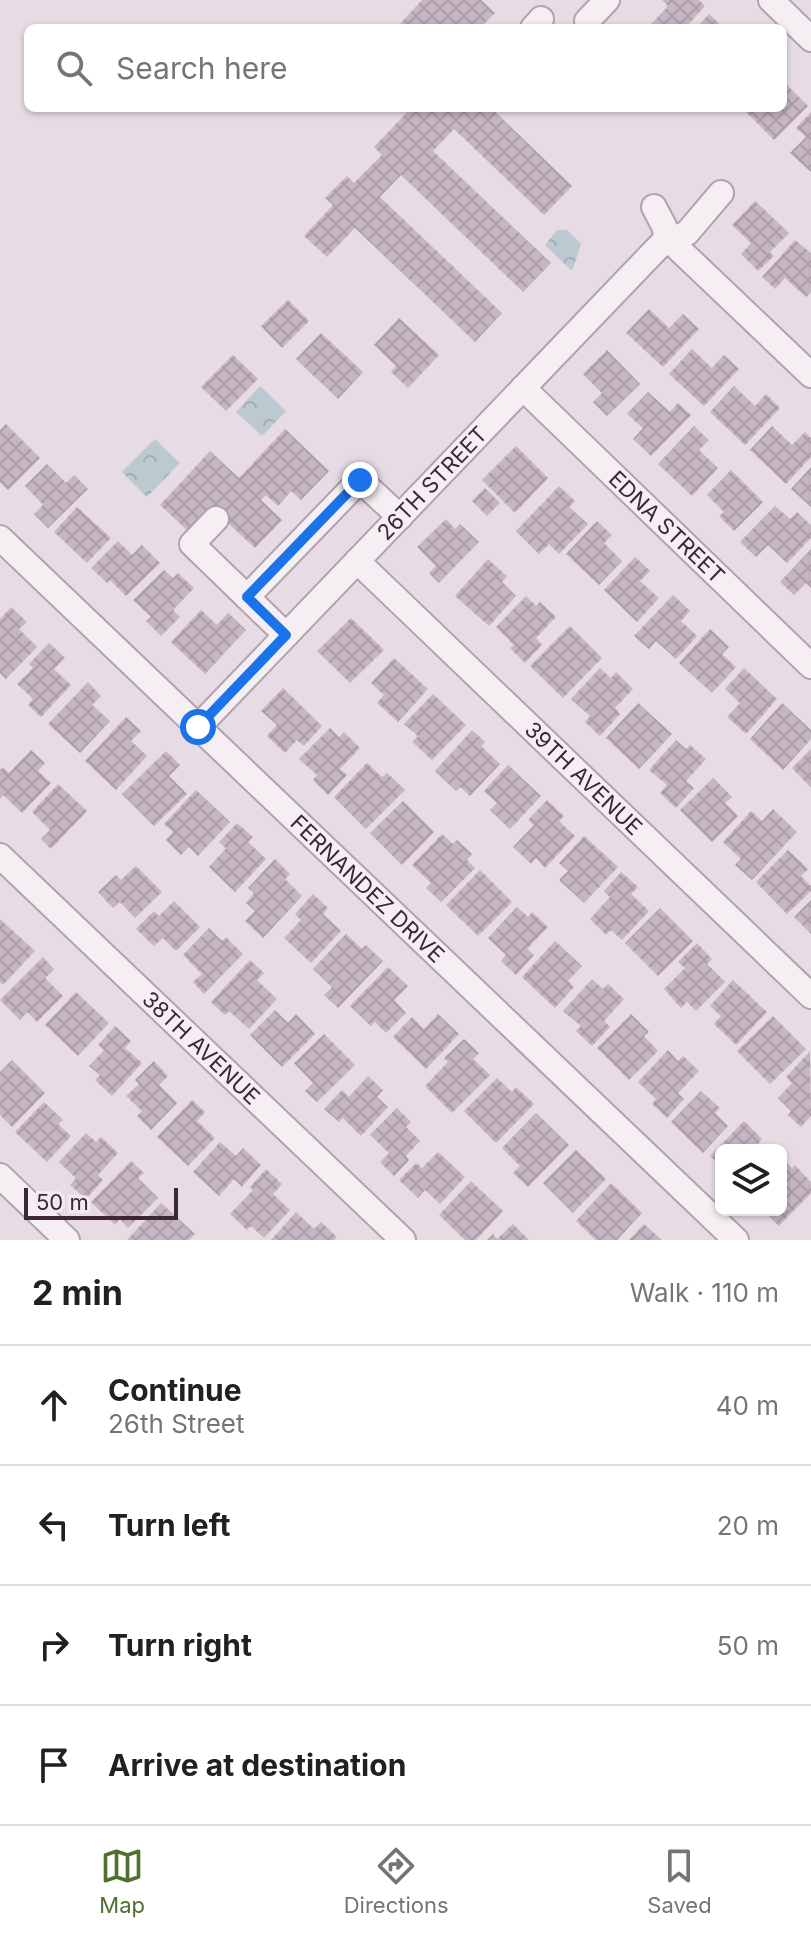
<!DOCTYPE html>
<meta charset="utf-8">
<style>
body{margin:0;font-family:Inter,sans-serif;background:#f6f6f6;color:#202124}
.controls{position:absolute;right:24px;bottom:24px;display:grid;overflow:hidden;border-radius:12px;box-shadow:0 2px 6px #0004}
.controls button{width:72px;height:72px;display:grid;place-items:center;padding:0;border:0;border-bottom:2px solid #e0e0e0;background:#fff;color:#202124;font:40px sans-serif}
.scale{position:absolute;left:24px;bottom:20px;width:154px;box-sizing:border-box;padding-left:8px;border:4px solid #3d2637;border-top:0;font-size:22px;line-height:28px;white-space:nowrap;color:#3d2637;-webkit-text-stroke:6px #f4ebf2;paint-order:stroke}
.stop{position:absolute;width:24px;height:24px;margin:-18px;border:6px solid #1a73e8;border-radius:50%;background:#fff}
.stop.end{background:#1a73e8;border-color:#fff;box-shadow:0 2px 8px #0008}
.list{margin:0;padding:0;list-style:none}
h2{display:flex;justify-content:space-between;align-items:center;height:104px;margin:0;padding:0 32px;font-size:34px}
h2 small{font-size:26px;font-weight:400;color:#757577}
.list li{display:grid;grid-template-columns:52px 1fr auto;gap:24px;align-items:center;box-sizing:border-box;height:120px;padding:0 32px;border-top:2px solid #e0e0e0}
.list b{display:block;font-size:30px;white-space:nowrap}
.list p{margin:0;font-size:26px;white-space:nowrap;color:#757577}
.list em{font-size:26px;font-style:normal;color:#757577}
.icon{flex:none;width:44px;height:44px;fill:none;stroke:currentColor;stroke-width:2;stroke-linecap:round;stroke-linejoin:round}
.map{position:relative;flex:none;width:811px;height:1240px;overflow:hidden}
.search{position:absolute;background:#fff;box-shadow:0 2px 6px #0004;left:24px;right:24px;top:24px;height:88px;display:flex;align-items:center;gap:20px;box-sizing:border-box;padding:0 28px;border-radius:12px;color:#757577;font-size:30px}
.sheet{height:584px;background:#fff}
nav{display:flex;justify-content:space-around;align-items:center;box-sizing:border-box;height:112px;border-top:2px solid #e0e0e0;background:#fff;font-size:22px;color:#757577}
nav a{display:grid;justify-items:center;gap:4px}
nav .on{color:#4f702f}
.map>svg:first-child{display:block}
</style>
<div class="map">
<svg width="811" height="1240" viewBox="0 0 811 1240">
<defs>
<pattern id="park-crowns" width="20" height="18" patternUnits="userSpaceOnUse" patternTransform="scale(2)"><rect width="20" height="18" fill="#bdc9d1"/><path d="M2 6a3 3 0 1 1 6 0M12 15a3 3 0 1 1 6 0" fill="none" stroke="#a3acb4"/></pattern>
<pattern id="building-cross-hatch" width="8" height="8" patternUnits="userSpaceOnUse" patternTransform="scale(2)"><rect width="8" height="8" fill="#c6b6c2"/><path d="M0 0l8 8M0 8l8-8" fill="none" stroke="#ab9ca7"/></pattern>
</defs>
<rect width="100%" height="100%" fill="#e7dce4"/>
<g fill="url(#park-crowns)">
<polygon points="557,230 567,230 581,244 572,271 545,245"/>
<polygon points="260,386 286,411 262,436 236,412"/>
<polygon points="155,439 180,463 147,497 122,472"/>
</g>
<g fill="url(#building-cross-hatch)">
<polygon points="422,0 481,0 495,13 480,28 396,28"/>
<polygon points="662,0 699,0 705,6 685,28 656,28 651,24 668,6"/>
<polygon points="709,14 724,28 696,28"/>
<polygon points="783,81 808,106 774,140 745,111 748,108 783,108"/>
<polygon points="411,108 491,108 572,186 544,215 454,129 433,151 551,263 523,292 401,175 380,197 502,313 475,342 355,228 327,257 304,236 333,205 325,198 347,176 354,183 382,155 374,147"/>
<polygon points="811,112 811,172 790,153 806,137 796,128"/>
<polygon points="755,201 789,233 770,252 774,256 758,271 741,254 751,243 732,225"/>
<polygon points="795,240 811,253 811,292 806,297 785,278 775,289 762,277"/>
<polygon points="288,300 309,321 282,348 261,326"/>
<polygon points="649,309 669,328 683,314 699,329 663,367 626,333"/>
<polygon points="399,318 439,355 408,388 391,372 396,366 374,345"/>
<polygon points="321,333 363,372 338,399 296,359"/>
<polygon points="692,349 712,368 724,355 739,369 704,406 669,374"/>
<polygon points="607,350 640,384 607,416 593,402 602,393 583,374"/>
<polygon points="233,355 258,379 226,411 201,387"/>
<polygon points="734,386 755,406 766,394 780,408 745,445 710,412"/>
<polygon points="648,392 670,412 678,403 691,415 651,456 633,439 643,428 627,414"/>
<polygon points="6,424 40,458 8,490 0,482 0,430"/>
<polygon points="694,426 709,440 699,450 718,468 692,496 658,464"/>
<polygon points="772,426 792,445 805,432 811,438 811,457 786,484 750,450"/>
<polygon points="285,429 329,471 301,500 291,491 278,506 266,495 261,500 282,520 255,548 213,509 190,533 160,505 210,451 239,478"/>
<polygon points="516,446 548,478 515,513 482,480"/>
<polygon points="47,464 66,483 74,475 88,489 48,528 34,514 43,505 25,486"/>
<polygon points="811,467 811,507 791,489"/>
<polygon points="731,470 763,502 734,531 719,516 724,512 707,495"/>
<polygon points="559,486 575,501 569,507 588,524 559,554 549,544 539,554 516,531"/>
<polygon points="485,488 500,503 487,516 472,501"/>
<polygon points="775,506 790,519 797,512 811,525 811,538 787,563 768,545 756,557 740,542"/>
<polygon points="77,507 111,538 87,563 54,532"/>
<polygon points="446,519 455,529 460,524 479,542 439,583 429,573 436,566 417,547"/>
<polygon points="597,521 612,535 604,543 622,561 599,585 566,554"/>
<polygon points="118,541 132,555 142,545 160,563 126,596 110,580 107,583 91,568"/>
<polygon points="811,549 811,588 806,583 794,595 780,582"/>
<polygon points="635,557 650,571 640,581 659,598 637,622 604,590"/>
<polygon points="488,559 507,576 502,582 516,596 489,626 455,596"/>
<polygon points="164,570 173,578 178,573 194,588 173,610 180,617 161,636 146,621 151,617 133,600"/>
<polygon points="673,595 690,611 681,621 697,636 676,659 656,641 649,649 634,636"/>
<polygon points="526,596 536,606 540,602 556,617 536,638 542,645 525,663 510,648 514,645 496,627"/>
<polygon points="11,607 27,622 19,629 37,647 6,679 0,673 0,619"/>
<polygon points="201,610 217,625 228,613 246,630 205,674 171,642"/>
<polygon points="351,618 384,650 350,683 317,651"/>
<polygon points="570,626 602,658 563,698 530,666"/>
<polygon points="710,629 729,647 722,654 736,667 712,693 679,663"/>
<polygon points="49,643 65,658 54,669 71,685 41,717 28,705 33,699 17,684 33,668 29,664"/>
<polygon points="394,658 428,689 398,722 377,703 384,695 371,683"/>
<polygon points="600,668 611,678 616,672 633,689 615,708 620,714 600,736 585,722 590,716 571,699"/>
<polygon points="744,668 777,699 746,734 727,717 740,703 725,689"/>
<polygon points="88,682 101,696 92,705 110,721 80,753 48,724"/>
<polygon points="283,688 322,726 304,746 297,740 285,753 267,736 277,725 261,711"/>
<polygon points="433,694 466,725 432,760 412,742 418,736 404,724"/>
<polygon points="638,703 672,734 639,769 606,738"/>
<polygon points="782,703 811,730 811,739 783,770 750,739"/>
<polygon points="126,717 141,731 131,741 147,756 116,790 85,761"/>
<polygon points="330,728 339,737 344,732 360,748 340,769 347,775 328,795 313,780 317,775 299,759"/>
<polygon points="472,730 485,742 481,746 500,764 470,796 460,787 456,791 435,771"/>
<polygon points="676,740 686,749 690,745 706,759 686,781 694,788 676,808 660,793 667,785 649,770"/>
<polygon points="811,749 811,788 792,768"/>
<polygon points="31,750 45,763 38,771 51,783 22,813 3,795 0,799 0,770 3,767 9,773"/>
<polygon points="166,751 180,765 169,776 187,794 154,826 122,794"/>
<polygon points="367,763 382,777 387,773 405,790 366,829 334,797"/>
<polygon points="508,765 541,796 510,829 490,810 497,803 484,791"/>
<polygon points="713,778 732,797 725,803 738,816 712,842 680,810"/>
<polygon points="58,784 87,811 51,849 41,839 50,830 32,812"/>
<polygon points="196,790 230,822 198,856 189,847 181,855 166,840 173,832 164,824"/>
<polygon points="547,800 564,816 559,821 575,836 545,868 536,858 531,864 513,847 534,825 528,820"/>
<polygon points="403,801 434,832 402,865 370,833"/>
<polygon points="773,809 797,832 752,880 735,865 741,859 723,842 751,811 762,821"/>
<polygon points="237,823 253,837 248,842 266,859 235,892 209,867 226,848 219,842"/>
<polygon points="442,834 453,844 457,840 472,854 467,860 475,868 441,902 426,888 431,883 412,865"/>
<polygon points="584,836 618,867 584,903 559,880 568,871 559,863"/>
<polygon points="788,850 808,869 801,876 811,886 811,891 787,914 756,882"/>
<polygon points="275,859 290,874 285,879 302,896 263,938 245,921 255,911 246,903 254,893 248,888"/>
<polygon points="136,866 162,892 135,918 120,902 113,908 98,892 116,875 121,880"/>
<polygon points="480,870 512,902 478,936 446,905"/>
<polygon points="621,872 638,887 631,894 649,911 622,940 611,930 606,935 590,919 610,897 604,891"/>
<polygon points="313,894 328,908 323,914 341,931 311,963 284,938 301,920 295,914"/>
<polygon points="811,900 811,934 794,917"/>
<polygon points="174,901 200,927 176,951 163,938 154,946 136,929 154,911 159,916"/>
<polygon points="517,907 528,917 532,912 548,927 527,949 534,955 516,975 501,961 506,955 488,938"/>
<polygon points="660,908 693,941 658,976 625,943"/>
<polygon points="0,919 35,951 3,985 0,982"/>
<polygon points="209,928 222,941 226,937 243,954 204,994 193,982 202,974 183,955"/>
<polygon points="346,934 362,949 366,945 383,961 338,1008 324,995 332,987 313,969"/>
<polygon points="555,941 582,966 568,981 574,987 555,1008 522,977"/>
<polygon points="697,943 712,959 707,964 725,982 696,1011 687,1002 681,1008 664,989 685,968 678,962"/>
<polygon points="43,957 54,969 45,978 63,996 37,1022 27,1012 20,1020 0,1000"/>
<polygon points="250,960 264,973 257,980 277,999 249,1029 229,1011 225,1015 211,1002"/>
<polygon points="388,967 408,986 394,1000 406,1013 386,1033 375,1022 371,1026 350,1006"/>
<polygon points="592,979 603,989 608,984 624,999 604,1021 610,1027 592,1046 576,1031 581,1026 563,1011"/>
<polygon points="733,980 767,1012 736,1045 714,1024 721,1016 710,1006"/>
<polygon points="76,992 109,1023 78,1056 45,1025"/>
<polygon points="275,1010 288,1023 296,1014 315,1034 282,1067 250,1035"/>
<polygon points="438,1014 459,1034 426,1069 393,1037 412,1017 424,1029"/>
<polygon points="631,1014 649,1032 644,1036 658,1051 629,1080 597,1048"/>
<polygon points="773,1016 806,1049 770,1084 737,1051"/>
<polygon points="115,1026 131,1041 125,1048 142,1063 112,1096 95,1080 100,1075 89,1066 104,1050 98,1045"/>
<polygon points="324,1034 355,1065 317,1102 305,1091 313,1083 294,1063"/>
<polygon points="464,1039 479,1053 473,1059 490,1075 452,1113 425,1086 448,1062 444,1058"/>
<polygon points="668,1050 678,1061 683,1056 699,1071 678,1093 684,1099 667,1118 652,1104 656,1099 638,1082"/>
<polygon points="810,1051 811,1116 801,1127 788,1115 791,1111 778,1098 792,1083 786,1077"/>
<polygon points="12,1060 45,1093 12,1127 0,1115 0,1072"/>
<polygon points="154,1061 168,1076 159,1085 177,1103 151,1130 137,1116 142,1111 126,1096 139,1084 135,1080"/>
<polygon points="368,1076 383,1090 377,1097 388,1107 361,1136 343,1118 339,1122 324,1109 342,1090 349,1097"/>
<polygon points="497,1078 512,1092 516,1087 534,1104 496,1143 464,1111"/>
<polygon points="701,1091 720,1108 715,1113 728,1126 703,1153 671,1122"/>
<polygon points="192,1100 205,1112 197,1121 215,1138 188,1166 157,1137"/>
<polygon points="44,1102 63,1120 58,1124 71,1136 47,1162 15,1132"/>
<polygon points="397,1108 411,1122 406,1127 420,1141 406,1156 409,1160 394,1176 380,1162 389,1153 370,1135"/>
<polygon points="536,1113 569,1145 528,1187 513,1173 520,1166 502,1148"/>
<polygon points="744,1121 762,1139 758,1144 764,1150 721,1150 721,1166 710,1156"/>
<polygon points="86,1133 96,1142 101,1137 118,1153 98,1175 103,1180 86,1199 70,1185 76,1178 59,1162"/>
<polygon points="220,1142 236,1156 243,1148 261,1165 242,1187 234,1179 219,1196 193,1172"/>
<polygon points="576,1150 606,1179 573,1213 543,1183"/>
<polygon points="438,1152 465,1177 440,1204 425,1190 418,1198 399,1180 416,1163 422,1168"/>
<polygon points="781,1157 792,1168 795,1165 811,1182 811,1193 779,1226 764,1211 781,1210"/>
<polygon points="131,1161 144,1173 138,1178 158,1198 128,1228 120,1219 115,1225 91,1202"/>
<polygon points="266,1169 282,1184 273,1194 290,1210 264,1238 251,1226 247,1230 230,1214 253,1190 250,1187"/>
<polygon points="471,1181 503,1211 476,1240 465,1240 439,1215"/>
<polygon points="611,1183 642,1213 617,1240 596,1240 576,1221"/>
<polygon points="161,1203 195,1234 189,1240 127,1240"/>
<polygon points="296,1212 314,1229 321,1222 337,1237 334,1240 271,1240"/>
<polygon points="513,1224 529,1240 487,1240 493,1234 497,1239"/>
<polygon points="644,1224 662,1240 629,1240"/>
</g>
<g fill="none" stroke-linecap="round" stroke-linejoin="round">
<g stroke="#b1a2ad" stroke-width="28">
<g id="minor">
<polyline points="771,0 811,39"/>
<polyline points="587,21 607,0"/>
<polyline points="533,28 541,19"/>
<polyline points="654,207 664,226 667,238"/>
<polyline points="667,238 811,375"/>
<polyline points="670,240 687,233 721,193"/>
<path id="s1" d="M 523,388 L 811,666"/>
<polyline points="216,519 192,544 286,635"/>
<path id="s2" d="M 0,538 L 736,1240"/>
<path id="s3" d="M 357,561 L 811,996"/>
<polyline points="247,597 360,480 400,517"/>
<path id="s4" d="M 198,727 L 667,238"/>
<path id="s5" d="M 0,856 L 403,1240"/>
<polyline points="0,1176 67,1240"/>
</g>
</g>
<use href="#minor" stroke="#f5eff3" stroke-width="24"/>
</g>
<g fill="none" stroke-linecap="round" stroke-linejoin="round">
<polyline stroke="#1a73e8" stroke-width="10" points="198,727 286,635 247,597 360,480"/>
</g>
<g text-anchor="middle" dominant-baseline="central" stroke-width="6" stroke-linejoin="round" paint-order="stroke">
<g font-size="22" fill="#3d2637" stroke="#f4ebf2">
<text stroke="none"><textPath href="#s4" startOffset="338">26TH STREET</textPath></text>
<text stroke="none"><textPath href="#s1" startOffset="200">EDNA STREET</textPath></text>
<text stroke="none"><textPath href="#s3" startOffset="314">39TH AVENUE</textPath></text>
<text stroke="none"><textPath href="#s2" startOffset="508">FERNANDEZ DRIVE</textPath></text>
<text stroke="none"><textPath href="#s5" startOffset="278">38TH AVENUE</textPath></text>
</g>
</g>
</svg>
<div class="controls">
<button><svg class="icon" aria-label="layers" viewBox="0 0 24 24"><path d="M12 4l9 5-9 5-9-5zM3 14l9 5 9-5"/></svg></button>
</div>
<div class="scale">50 m</div>
<div class="stop" style="left:198px;top:727px"></div>
<div class="stop end" style="left:360px;top:480px"></div>
<div class="search"><svg class="icon" aria-label="search" viewBox="0 0 24 24"><circle cx="10" cy="10" r="6"/><path d="M15 15l6 6"/></svg>Search here</div>
</div>
<section class="sheet">
<h2>2 min<small>Walk · 110 m</small></h2>
<ul class="list">
<li><svg class="icon" aria-label="ahead" viewBox="0 0 24 24"><path d="M12 20V5M6 11l6-6 6 6"/></svg><div><b>Continue</b><p>26th Street</p></div><em>40 m</em></li>
<li><svg class="icon" aria-label="left" viewBox="0 0 24 24"><path d="M17 20v-9H6M10 6l-5 5 5 5"/></svg><div><b>Turn left</b></div><em>20 m</em></li>
<li><svg class="icon" aria-label="right" viewBox="0 0 24 24"><path d="M7 20v-9h11M14 6l5 5-5 5"/></svg><div><b>Turn right</b></div><em>50 m</em></li>
<li><svg class="icon" aria-label="arrive" viewBox="0 0 24 24"><path d="M6 21V4h12l-3 4 3 4H6"/></svg><div><b>Arrive at destination</b></div></li>
</ul>
</section>
<nav>
<a class="on"><svg class="icon" aria-label="map" viewBox="0 0 24 24"><path d="M3 6l6-2 6 2 6-2v14l-6 2-6-2-6 2zM9 4v14M15 6v14"/></svg>Map</a>
<a><svg class="icon" aria-label="directions" viewBox="0 0 24 24"><path d="M12 3l9 9-9 9-9-9zM9 14v-3h6M13 9l2 2-2 2"/></svg>Directions</a>
<a><svg class="icon" aria-label="saved" viewBox="0 0 24 24"><path d="M7 4h10v16l-5-4-5 4z"/></svg>Saved</a>
</nav>
